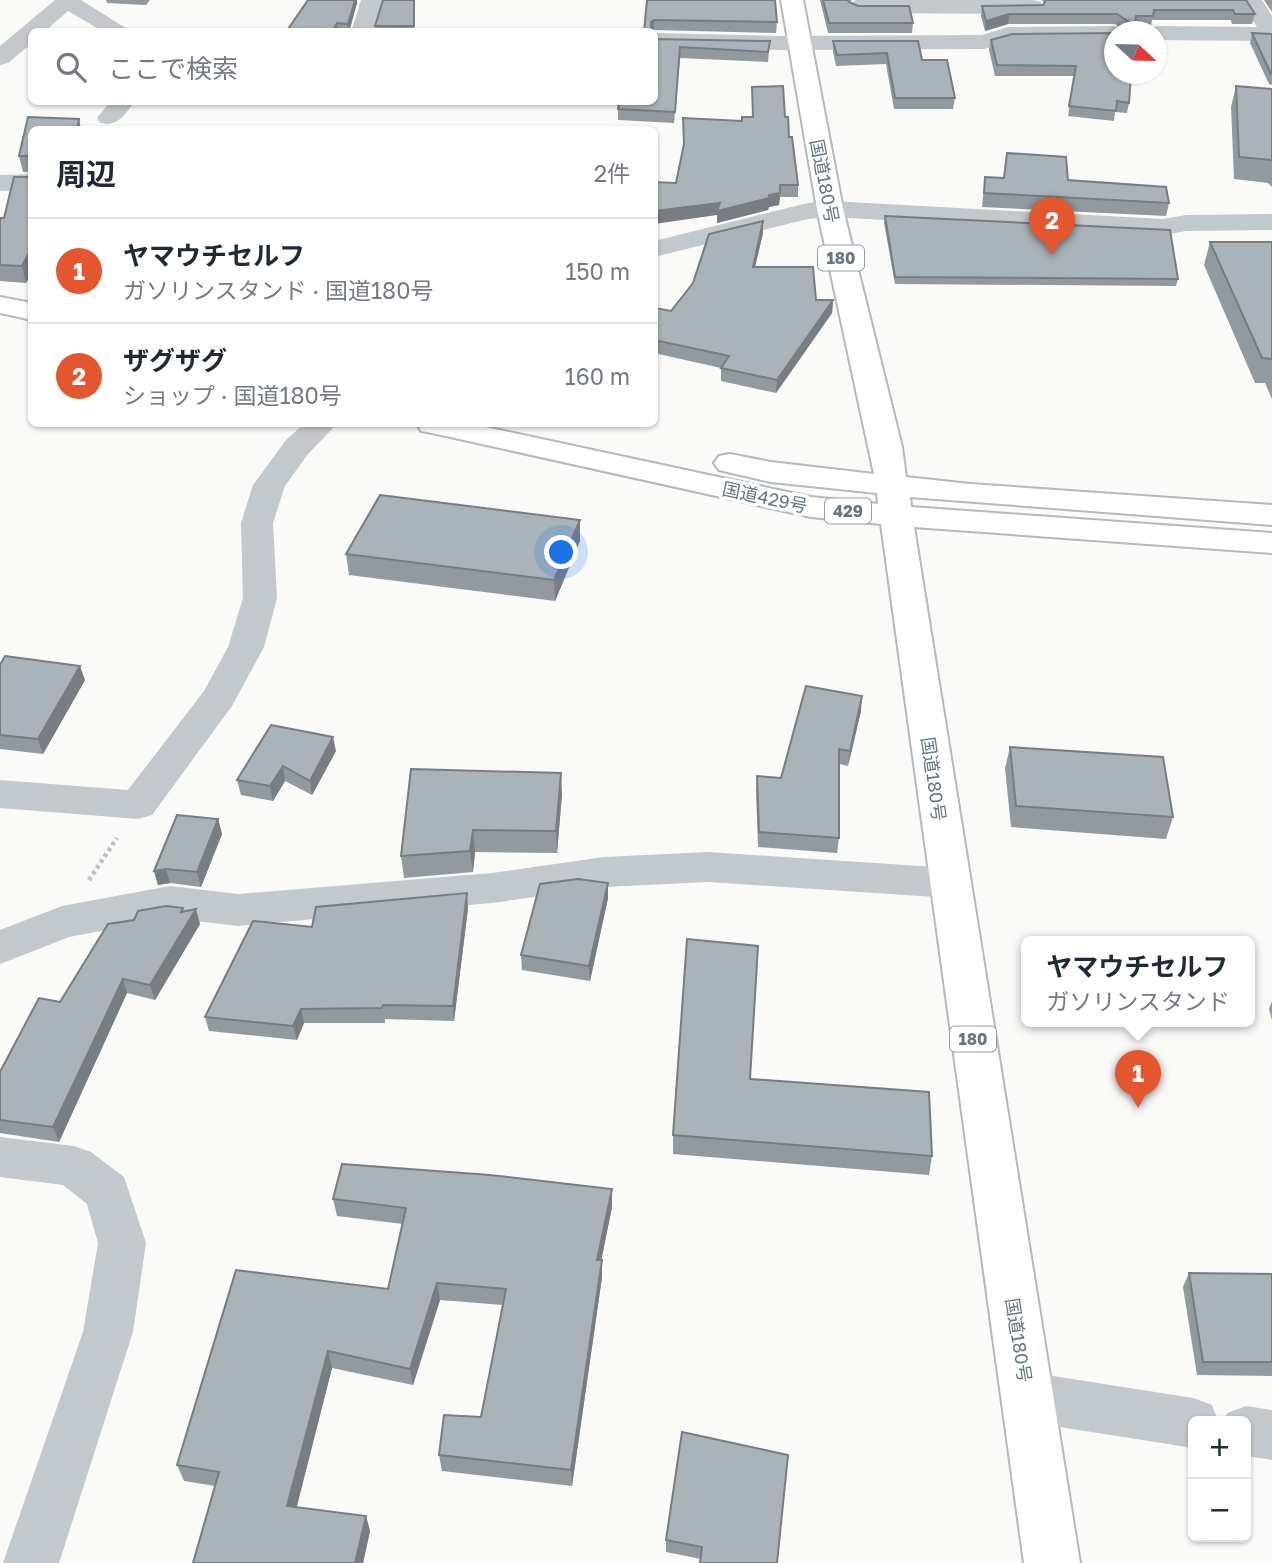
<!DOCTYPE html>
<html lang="ja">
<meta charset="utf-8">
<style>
body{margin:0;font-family:"Golos Text","Noto Sans JP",sans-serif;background:#f2f2f3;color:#1f2937}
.controls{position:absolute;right:21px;bottom:21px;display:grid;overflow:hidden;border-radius:10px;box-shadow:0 2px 5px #0004}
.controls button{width:63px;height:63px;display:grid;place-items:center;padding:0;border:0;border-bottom:2px solid #e0e1e3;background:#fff;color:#1f2937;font:35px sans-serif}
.compass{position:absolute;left:1104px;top:21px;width:63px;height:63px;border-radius:50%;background:#fff;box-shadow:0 2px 5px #0004;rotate:112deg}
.you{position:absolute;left:562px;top:553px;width:24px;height:24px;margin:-18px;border:5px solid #fff;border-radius:50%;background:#1a73e8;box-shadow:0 0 0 10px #1a73e833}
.badge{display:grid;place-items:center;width:46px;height:46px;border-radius:50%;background:#e4572e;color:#fff;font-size:23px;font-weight:700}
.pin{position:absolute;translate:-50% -58px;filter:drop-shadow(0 2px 4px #0008)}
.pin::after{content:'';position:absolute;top:37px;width:24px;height:21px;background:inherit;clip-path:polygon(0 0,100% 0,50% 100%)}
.popup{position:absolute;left:1021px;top:936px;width:234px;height:91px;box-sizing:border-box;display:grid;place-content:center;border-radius:10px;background:#fff;filter:drop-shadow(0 2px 5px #0005);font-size:23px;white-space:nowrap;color:#747a83}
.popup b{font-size:26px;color:#1f2937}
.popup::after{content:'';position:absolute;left:50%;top:100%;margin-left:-14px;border:14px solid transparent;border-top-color:#fff}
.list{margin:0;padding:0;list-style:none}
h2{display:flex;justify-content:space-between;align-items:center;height:91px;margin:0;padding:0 28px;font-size:30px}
h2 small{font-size:23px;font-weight:400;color:#747a83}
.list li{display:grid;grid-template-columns:46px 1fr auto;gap:21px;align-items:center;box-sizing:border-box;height:105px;padding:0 28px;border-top:2px solid #e0e1e3}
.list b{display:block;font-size:26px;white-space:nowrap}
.list p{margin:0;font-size:23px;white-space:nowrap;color:#747a83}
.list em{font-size:23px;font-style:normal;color:#747a83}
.icon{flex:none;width:38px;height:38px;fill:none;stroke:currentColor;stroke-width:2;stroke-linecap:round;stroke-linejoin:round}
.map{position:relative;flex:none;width:1272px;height:1563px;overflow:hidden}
.search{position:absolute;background:#fff;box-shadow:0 2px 5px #0004;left:28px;top:28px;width:630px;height:77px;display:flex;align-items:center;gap:18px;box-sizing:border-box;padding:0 24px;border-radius:10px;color:#747a83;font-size:26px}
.panel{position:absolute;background:#fff;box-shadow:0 2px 5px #0004;left:28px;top:126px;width:630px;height:301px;border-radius:10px}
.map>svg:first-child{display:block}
</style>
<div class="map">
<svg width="1272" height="1563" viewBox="0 0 1272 1563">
<rect width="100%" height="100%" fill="#fafaf8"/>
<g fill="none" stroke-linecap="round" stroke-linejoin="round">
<g stroke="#b4b9bd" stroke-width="4">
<g id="trunk">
<polygon points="781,0 803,0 843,209 902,447 906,477 970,484 1272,505 1272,525 910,497 911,507 1272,533 1272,553 914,527 1080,1563 1024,1563 881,524 811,517 432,433 421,431 417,424 472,424 811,497 878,504 877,493 771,482 719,470 714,463 719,456 730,454 771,462 874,474 817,209"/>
<polygon points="0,297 32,303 32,320 0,313"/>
</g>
</g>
<polyline stroke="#bbbfc2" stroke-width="4.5" stroke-dasharray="3.5 3.5" stroke-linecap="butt" points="89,880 117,838"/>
<g fill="#c3c8cc" fill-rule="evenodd">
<polygon points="55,0 81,0 132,32 104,32 68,11 44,32 32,32 32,43 8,63 0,65 0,46"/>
<polygon points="361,0 383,0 373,32 351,32"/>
<polygon points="856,0 1033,0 1041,2 1044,7 1041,12 1033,14 858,13 850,11 847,6"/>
<polygon points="1240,0 1262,0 1272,16 1272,41 1156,40 1156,32 1146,32 1156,26 1257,27"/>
<polygon points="1114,26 1124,32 1114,32 1114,40 1010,41 984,49 783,50 654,47 654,33 783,36 982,35 1008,27"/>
<path d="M 110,102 L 134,102 C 125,115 118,127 100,123 L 97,118 Z"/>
<polygon points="32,174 32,190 0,191 0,175"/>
<polygon points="830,201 1163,219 1186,215 1272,214 1272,230 1186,231 1163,235 830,217 808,219 654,257 654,241 808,203"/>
<polygon points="304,424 337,424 308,454 285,486 273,523 277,598 264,647 232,706 152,815 138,819 0,808 0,780 128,790 204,691 228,647 243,598 241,523 253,485 286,440"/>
<polygon points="708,852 950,868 964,872 970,883 964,894 950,898 708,882 604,887 492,903 238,926 170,918 69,937 0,964 0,930 62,906 170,886 238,894 492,873 604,857"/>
<polygon points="0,1137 74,1146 91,1152 124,1177 146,1243 133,1332 59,1563 3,1563 83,1332 98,1243 87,1204 63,1185 0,1177"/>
<polygon points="1028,1372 1193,1398 1212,1405 1218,1421 1193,1421 1193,1448 1028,1422 1010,1414 1002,1397 1010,1380"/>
<polygon points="1246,1406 1272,1410 1272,1460 1246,1456 1246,1421 1224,1421 1227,1413"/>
</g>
<use href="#trunk" fill="#fff" fill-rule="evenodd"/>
</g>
<g fill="#929a9f">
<polygon points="106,0 150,0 146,5 107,3"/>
<polygon points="308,0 357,0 357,3 349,32 286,32"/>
<polygon points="647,0 777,22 776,33 654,30"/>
<polygon points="820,0 852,0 849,2 913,23 912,33 828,33"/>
<polygon points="1042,0 1246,0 1255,14 1252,24 1232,24 1231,20 1152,20 1151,26 1118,26 1115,24 1008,24 985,31 981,16 982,6 1043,5 1044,3"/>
<polygon points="1264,0 1272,0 1272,12"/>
<polygon points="415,6 414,32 376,32 375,26"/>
<polygon points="1115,33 1129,103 1127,113 1115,112 1114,121 1068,116 1074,76 995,76 989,50 991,40"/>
<polygon points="1252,33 1272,34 1272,85 1269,84 1250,43"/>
<polygon points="654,39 770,41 768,62 680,58 674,123 618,120 618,109"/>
<polygon points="833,41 922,60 955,98 953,109 894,109 886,64 836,66 833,52"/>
<polygon points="1236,86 1272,89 1272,187 1268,183 1234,179 1231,107"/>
<polygon points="752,87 785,117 798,185 798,197 780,197 779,205 769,207 768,210 717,223 717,215 676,183 742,121 752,117"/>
<polygon points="28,117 79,119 81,130 32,130 32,272 26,283 0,281 0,218 4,218 14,177 28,177 31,174 31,172 23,172 19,156"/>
<polygon points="985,177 1068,180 1169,203 1166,216 982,207"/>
<polygon points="885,216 1178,279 1176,286 895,284 884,223"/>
<polygon points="763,221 763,233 755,267 816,300 833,300 832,313 776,393 721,381 721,368 654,353 654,311 671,311"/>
<polygon points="1210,242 1272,242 1272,399 1265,383 1255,383 1204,265"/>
<polygon points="580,520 580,541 555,601 349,575 346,554"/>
<polygon points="0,665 85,680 43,754 0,749"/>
<polygon points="861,711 848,766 839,764 839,838 837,853 758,847 756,791 757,776 781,778"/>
<polygon points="1010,747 1173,817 1166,839 1011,827 1005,768"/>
<polygon points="336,751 312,795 285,781 273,801 241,795 237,780"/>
<polygon points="562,794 557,853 475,852 473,872 404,878 401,856"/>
<polygon points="218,819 222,834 201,887 170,883 158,885 154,871"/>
<polygon points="608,898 590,981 522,970 521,955"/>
<polygon points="183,908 184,912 200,924 155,1000 127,993 59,1142 0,1133 0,1072 60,1002 134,920"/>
<polygon points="468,908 454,1021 385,1019 385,1023 304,1023 297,1040 209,1031 205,1017 312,927"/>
<polygon points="1272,1001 1272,1020 1269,1009"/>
<polygon points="750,1079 932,1156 929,1175 673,1154 673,1135"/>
<polygon points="612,1189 612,1207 601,1260 602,1277 572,1486 442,1471 439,1455 481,1417 503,1305 440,1300 413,1385 332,1368 296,1507 366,1516 370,1531 363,1563 193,1563 215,1486 184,1481 177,1465 388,1289 403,1224 337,1216 333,1199"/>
<polygon points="1189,1273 1272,1274 1272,1376 1197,1375 1183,1287"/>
<polygon points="666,1540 777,1563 701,1559 666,1552"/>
</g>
<g fill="#777d82">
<polygon points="355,0 357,0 357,3 349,32 348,24"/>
<polygon points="1009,14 1008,24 985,31 986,21"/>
<polygon points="654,20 654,30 651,32 651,22"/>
<polygon points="337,23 338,32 332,32"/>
<polygon points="79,119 81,130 77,130"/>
<polygon points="780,193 779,205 769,207 768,210 717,223 717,215 654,224 654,211"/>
<polygon points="763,221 763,233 752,280 753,267"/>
<polygon points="32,247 32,272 26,283 22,266"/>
<polygon points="833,300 832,313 776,393 777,380"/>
<polygon points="580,520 580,541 555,601 554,580"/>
<polygon points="80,666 85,680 43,754 38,739"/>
<polygon points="862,696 861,711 848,766 850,751"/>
<polygon points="333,737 336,751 312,795 310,781"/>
<polygon points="283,766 285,781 273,801 270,786"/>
<polygon points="561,773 562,794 557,853 556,831"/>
<polygon points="218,819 222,834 201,887 197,872"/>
<polygon points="473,830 475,852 473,872 470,851"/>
<polygon points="166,869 170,883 158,885 154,871"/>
<polygon points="608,883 608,898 590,981 589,966"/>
<polygon points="467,893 468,908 454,1021 453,1006"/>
<polygon points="196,909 200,924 155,1000 150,985"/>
<polygon points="123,979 127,993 59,1142 53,1127"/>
<polygon points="301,1009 304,1023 297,1040 293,1026"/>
<polygon points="612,1189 612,1207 598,1277 597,1260"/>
<polygon points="602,1260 602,1277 572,1486 571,1470"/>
<polygon points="437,1283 440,1300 413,1385 410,1369"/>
<polygon points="328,1351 332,1368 293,1522 287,1506"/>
<polygon points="366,1516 370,1531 363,1563 355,1563"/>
</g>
<g fill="#aab3b9" stroke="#777d82" stroke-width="2">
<polygon points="308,0 355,0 348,24 337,23 332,32 286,32"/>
<polygon points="383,0 414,0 414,26 375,26"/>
<polygon points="647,0 775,0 777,22 654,20 651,22 651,32 644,32"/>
<polygon points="823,0 847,0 849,2 858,6 909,6 913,23 829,23"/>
<polygon points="1046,0 1246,0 1255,14 1235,14 1233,10 1154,10 1153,16 1136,16 1134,32 1116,32 1119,25 1126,25 1129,22 1117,14 1009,14 986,21 982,6 1043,5"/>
<polygon points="1115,33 1115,74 1131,74 1129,103 1117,101 1116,111 1069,106 1076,66 997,65 991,40 1012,34"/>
<polygon points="1252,33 1272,34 1272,74 1271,74"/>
<polygon points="654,39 770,41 768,52 680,47 675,112 618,109 619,102 654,102"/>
<polygon points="833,41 918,41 922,60 947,60 955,98 895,98 887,53 837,55"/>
<polygon points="783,86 785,117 788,117 789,137 792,137 798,185 780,185 780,193 769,195 769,198 717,211 720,203 654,211 654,182 676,183 684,144 683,118 742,121 742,117 753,117 752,87"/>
<polygon points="1236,86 1272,89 1272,160 1239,157"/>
<polygon points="28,117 79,119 77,130 32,130 32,247 22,266 0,265 0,218 4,218 14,177 28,177 31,174 30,156 19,156"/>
<polygon points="1007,153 1066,157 1068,180 1166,187 1169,203 984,193 985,177 1004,178"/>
<polygon points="885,216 1170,230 1178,279 895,277"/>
<polygon points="763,221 753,267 813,267 816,300 833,300 777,380 721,368 729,356 654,340 654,311 656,308 671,311 693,283 709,234"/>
<polygon points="1210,242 1272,242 1272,359 1262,358"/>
<polygon points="380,495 580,520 554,580 346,554"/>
<polygon points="5,656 80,666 38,739 0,735 0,665"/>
<polygon points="806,686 862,696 850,751 839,749 839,838 759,832 757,776 781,778"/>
<polygon points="271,725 333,737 310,781 283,766 270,786 237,780"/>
<polygon points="1010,747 1163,757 1173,817 1016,806"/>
<polygon points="411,769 561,773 556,831 473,830 470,851 401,856"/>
<polygon points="177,815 218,819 197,872 166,869 154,871"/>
<polygon points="578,879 608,883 589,966 521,955 540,884"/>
<polygon points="467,893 453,1006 383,1005 382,1008 301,1009 293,1026 205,1017 253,921 312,927 316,907"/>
<polygon points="166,906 183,908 181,912 196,909 150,985 123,979 53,1127 0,1120 0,1072 39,998 60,1002 108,924 134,920 138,911"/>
<polygon points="687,939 758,946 750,1079 929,1092 932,1156 673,1135"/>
<polygon points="342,1164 490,1175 612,1189 597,1260 602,1260 571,1470 439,1455 444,1415 481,1417 506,1289 437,1283 410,1369 328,1351 287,1506 366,1516 355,1563 193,1563 219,1472 177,1465 236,1270 388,1289 406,1208 333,1199"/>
<polygon points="1189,1273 1272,1274 1272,1362 1203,1362"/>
<polygon points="682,1432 788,1455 777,1563 700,1563 702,1547 666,1540"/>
</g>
<g text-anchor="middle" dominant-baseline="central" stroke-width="7" stroke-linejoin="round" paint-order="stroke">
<g fill="#fff" stroke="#939fa8" stroke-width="2">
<rect x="818" y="245.5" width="46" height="25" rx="5"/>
<rect x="825" y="498.5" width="46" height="25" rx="5"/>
<rect x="950" y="1026.5" width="46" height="25" rx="5"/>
</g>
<g font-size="16" font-weight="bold" fill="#657683">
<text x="841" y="258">180</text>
<text x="848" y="511">429</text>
<text x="973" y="1039">180</text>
</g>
<g font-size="18" fill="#657683" stroke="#fff">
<text transform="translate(825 181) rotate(79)">国道180号</text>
<text transform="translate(765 497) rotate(12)">国道429号</text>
<text transform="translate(934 779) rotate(82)">国道180号</text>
<text transform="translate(1019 1340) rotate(81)">国道180号</text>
</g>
</g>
</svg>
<div class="controls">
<button>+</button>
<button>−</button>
</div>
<svg class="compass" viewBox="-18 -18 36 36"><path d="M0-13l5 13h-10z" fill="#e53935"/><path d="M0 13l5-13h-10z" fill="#747a83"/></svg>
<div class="you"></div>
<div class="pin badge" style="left:1138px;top:1108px">1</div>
<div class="popup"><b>ヤマウチセルフ</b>ガソリンスタンド</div>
<div class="pin badge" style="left:1052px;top:255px">2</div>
<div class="search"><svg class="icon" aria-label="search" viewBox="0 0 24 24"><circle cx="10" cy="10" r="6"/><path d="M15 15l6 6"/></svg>ここで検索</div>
<section class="panel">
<h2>周辺<small>2件</small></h2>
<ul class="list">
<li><span class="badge">1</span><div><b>ヤマウチセルフ</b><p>ガソリンスタンド · 国道180号</p></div><em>150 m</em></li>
<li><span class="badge">2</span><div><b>ザグザグ</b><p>ショップ · 国道180号</p></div><em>160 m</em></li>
</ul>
</section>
</div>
